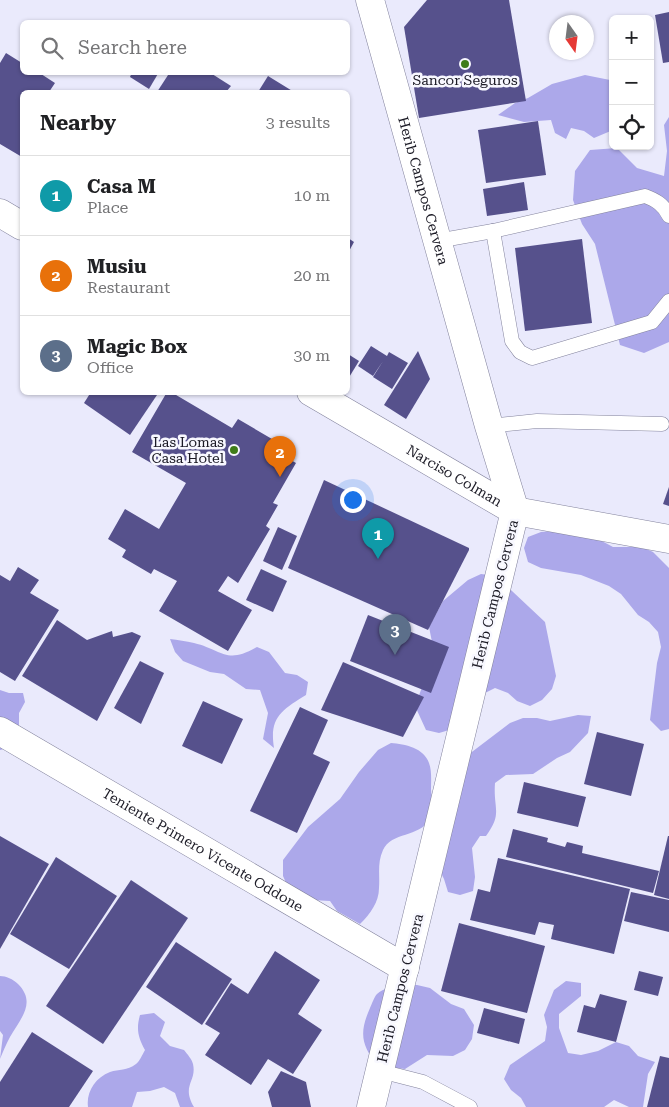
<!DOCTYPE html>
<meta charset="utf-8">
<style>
body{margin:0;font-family:"Roboto Serif",serif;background:#f6f6f6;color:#202124}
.controls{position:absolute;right:15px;top:15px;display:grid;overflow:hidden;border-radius:8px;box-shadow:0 1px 4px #0004}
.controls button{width:45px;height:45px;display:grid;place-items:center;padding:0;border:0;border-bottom:1px solid #e0e0e0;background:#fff;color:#202124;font:25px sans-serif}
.compass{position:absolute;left:549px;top:15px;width:45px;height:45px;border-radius:50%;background:#fff;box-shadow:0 1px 4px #0004;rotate:166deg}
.you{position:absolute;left:352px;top:499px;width:18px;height:18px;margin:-12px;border:4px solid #fff;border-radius:50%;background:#1a73e8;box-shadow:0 0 0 8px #1a73e833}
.badge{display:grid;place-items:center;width:32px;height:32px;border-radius:50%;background:#0b8043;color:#fff;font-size:16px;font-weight:700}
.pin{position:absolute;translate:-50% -41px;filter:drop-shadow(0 1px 2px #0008)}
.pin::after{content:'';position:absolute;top:26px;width:18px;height:15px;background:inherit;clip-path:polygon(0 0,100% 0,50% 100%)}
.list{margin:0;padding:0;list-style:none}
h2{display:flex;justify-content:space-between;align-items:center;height:65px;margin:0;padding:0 20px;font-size:21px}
h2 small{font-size:16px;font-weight:400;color:#757577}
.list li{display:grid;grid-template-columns:32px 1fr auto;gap:15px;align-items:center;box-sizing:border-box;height:80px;padding:0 20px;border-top:1px solid #e0e0e0}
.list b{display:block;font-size:19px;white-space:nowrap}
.list p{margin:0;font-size:16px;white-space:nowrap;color:#757577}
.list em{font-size:16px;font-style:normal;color:#757577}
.icon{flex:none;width:28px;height:28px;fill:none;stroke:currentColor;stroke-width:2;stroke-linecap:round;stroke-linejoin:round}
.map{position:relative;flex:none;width:669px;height:1107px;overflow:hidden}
.search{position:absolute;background:#fff;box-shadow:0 1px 4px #0004;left:20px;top:20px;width:330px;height:55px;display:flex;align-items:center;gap:12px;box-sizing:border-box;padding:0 18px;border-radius:8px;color:#757577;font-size:19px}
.panel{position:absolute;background:#fff;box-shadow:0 1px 4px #0004;left:20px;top:90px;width:330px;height:305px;border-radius:8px}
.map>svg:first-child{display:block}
</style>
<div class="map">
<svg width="669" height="1107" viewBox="0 0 669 1107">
<rect width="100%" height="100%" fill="#eaeafc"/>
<g fill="#aca8ea">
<polygon points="585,75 610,80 613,86 613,130 594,138 584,131 571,128 566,139 555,133 551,120 524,122 498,115 515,103 528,98 552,84"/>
<polygon points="669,117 669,342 644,353 620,345 595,244 582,224 573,200 575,171 590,150 617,148 637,168 664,176 667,151 664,125"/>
<polygon points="554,531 600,540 613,547 642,547 653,552 669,568 669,729 661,731 650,720 657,663 661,647 658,632 649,622 638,615 621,594 609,586 581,575 541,568 528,562 524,548 528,537 541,532"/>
<polygon points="481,574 496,576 545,622 556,676 552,689 542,700 530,706 517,701 508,693 495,688 483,694 463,726 439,733 426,730 415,706 421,690 433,666 434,652 429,627 443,601 468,580"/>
<path d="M 170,639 C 178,640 186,641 194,643 C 223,650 226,665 257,647 L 269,652 L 285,673 L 297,675 L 308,682 L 306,695 C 282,710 269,717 274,748 L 263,739 L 268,713 L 260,690 L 246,689 L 224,674 L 210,672 L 183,661 L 175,652 Z"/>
<polygon points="0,690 9,693 23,693 25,702 19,713 19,740 8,748 0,750"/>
<path d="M 578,715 L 591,716 L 588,733 L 570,752 L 557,758 L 533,774 L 506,775 L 495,783 C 493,809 503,813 486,836 L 480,836 L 472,848 L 475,877 L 473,891 L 460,895 L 448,892 L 444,879 L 433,857 L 460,761 L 510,723 L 523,718 L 537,718 L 550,721 Z"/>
<path d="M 391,743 C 405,744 424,748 429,763 C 432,771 431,782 431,790 C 432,800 434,810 429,820 C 420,837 391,832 383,850 C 377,863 380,875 379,888 C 379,902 370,914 360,924 L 337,911 L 330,901 L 312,900 L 288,887 L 283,876 L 283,860 L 308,827 L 340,799 L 359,772 L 378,750 Z"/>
<path d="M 0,976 C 6,976 13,979 18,984 C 37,1003 20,1019 10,1037 C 6,1044 3,1052 0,1059 L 3,1035 L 0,1031 Z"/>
<polygon points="566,981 581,983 581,996 559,1014 559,1028 568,1053 581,1055 598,1051 616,1042 629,1046 638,1056 655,1062 648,1074 643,1107 629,1107 614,1100 604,1107 526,1107 521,1098 511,1090 504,1079 510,1065 545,1041 547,1027 544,1015 554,990"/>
<path d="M 403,985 L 417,985 L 430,988 L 451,1004 L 464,1009 L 474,1025 L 472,1039 L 465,1050 L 453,1056 L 427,1055 L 405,1069 L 378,1066 C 361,1045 359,1033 370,1008 C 372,1004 374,997 377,994 C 383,988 395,987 403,985 Z"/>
<path d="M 154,1013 L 165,1022 L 160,1036 L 170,1046 L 184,1050 C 187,1054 192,1059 193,1064 C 197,1082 181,1085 194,1107 L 180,1107 L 175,1093 L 164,1087 L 150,1091 L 137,1092 L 132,1107 L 88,1107 C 86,1092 95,1078 110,1072 C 119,1069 127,1071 136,1064 C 140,1061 142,1055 145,1050 C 138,1037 136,1029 140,1015 Z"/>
</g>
<g fill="#56518c">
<polygon points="427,0 509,0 526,101 419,118 404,27"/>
<polygon points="669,12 669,62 663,63 655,15"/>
<polygon points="6,53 22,63 22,72 38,72 55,83 49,92 22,92 22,157 0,144 0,63"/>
<polygon points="132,72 159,72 149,89 130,77"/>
<polygon points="170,72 209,72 231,86 226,92 157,92"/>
<polygon points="268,76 294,92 258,92"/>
<polygon points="538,121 546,175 486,183 478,130"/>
<polygon points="524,182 528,210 487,216 483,189"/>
<polygon points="348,238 354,242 348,253"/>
<polygon points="582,239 592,323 525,331 515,248"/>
<polygon points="371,346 387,356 389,352 408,363 392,389 373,377 383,361 373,376 358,366"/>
<polygon points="418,351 430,379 406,419 384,405"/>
<polygon points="348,354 359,361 348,379"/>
<polygon points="91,392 159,392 130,435 84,403"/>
<polygon points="167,392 171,392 232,428 238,419 272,439 268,447 296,463 273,503 278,505 266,526 270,529 238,583 228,576 218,591 252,610 228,651 159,611 177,581 154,569 151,574 122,557 126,550 108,539 125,509 159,529 186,483 132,452"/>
<polygon points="324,480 469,548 469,550 428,630 288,568"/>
<polygon points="669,487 669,506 663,504"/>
<polygon points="278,527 297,536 282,570 263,561"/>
<polygon points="18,567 39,580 30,593 59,610 15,681 0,672 0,575 10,581"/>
<polygon points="261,569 287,581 273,612 246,600"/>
<polygon points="368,615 449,647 431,693 350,661"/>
<polygon points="57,620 87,640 112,631 113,637 132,632 141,636 97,721 22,676"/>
<polygon points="140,661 164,673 141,724 114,708"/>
<polygon points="343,662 424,697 403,737 321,710"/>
<polygon points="203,701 243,719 222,764 182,746"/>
<polygon points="300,707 328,720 313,754 330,762 297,833 250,811"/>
<polygon points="597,732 644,744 631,796 584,784"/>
<polygon points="524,782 586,797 578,827 517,813"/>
<polygon points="513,829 548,838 547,842 565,847 567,842 583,846 582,853 659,871 653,893 506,857"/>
<polygon points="0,836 49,864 0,949"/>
<polygon points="668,836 669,836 669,899 654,895"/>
<polygon points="56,857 117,896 69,969 10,934"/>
<polygon points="498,858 630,889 614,954 551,939 554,925 539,922 535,935 470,920 478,889 490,892"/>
<polygon points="131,880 188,918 103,1044 46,1006"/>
<polygon points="631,892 669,900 669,932 624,921"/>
<polygon points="459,923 545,946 527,1013 441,991"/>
<polygon points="176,942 232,979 202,1025 146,987"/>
<polygon points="275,951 320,980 298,1014 322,1030 293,1074 268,1059 251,1085 205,1055 220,1033 205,1024 231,983 248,994"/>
<polygon points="639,971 663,977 658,996 634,990"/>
<polygon points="600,994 627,1001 616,1042 577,1032 584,1005 595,1008"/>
<polygon points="484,1008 525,1019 519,1044 477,1033"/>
<polygon points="32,1032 93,1071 69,1107 0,1107 0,1082"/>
<polygon points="660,1056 669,1058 669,1107 647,1107"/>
<polygon points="281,1071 306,1082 311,1107 272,1107 268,1092"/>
</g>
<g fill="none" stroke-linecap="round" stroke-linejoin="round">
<g stroke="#83839d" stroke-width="15">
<g id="service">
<polyline points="493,231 512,341 520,352 532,358 652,322 669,301"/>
<path d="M 437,241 L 493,231 L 645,196 C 656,200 664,205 669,216"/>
<polyline points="489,426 537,421 662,424"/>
<polyline points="380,1071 423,1082 470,1107"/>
</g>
</g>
<g stroke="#83839d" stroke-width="29">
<g id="minor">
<path id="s1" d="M 370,0 L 489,426 L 515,511 L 371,1107"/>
<polyline points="0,213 22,226"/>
<path id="s2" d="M 311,392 L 515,511 L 669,539"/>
<path id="s3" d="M 0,731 L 405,968"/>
</g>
</g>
<use href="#service" stroke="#fff" stroke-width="14"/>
<use href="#minor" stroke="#fff" stroke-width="28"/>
</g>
<g fill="#3f7c19" stroke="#f8f8ff" stroke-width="2">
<circle cx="465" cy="64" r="5"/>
<circle cx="234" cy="450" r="5"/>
</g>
<g text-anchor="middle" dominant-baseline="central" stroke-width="5" stroke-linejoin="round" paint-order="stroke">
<g font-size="14" fill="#1b1a25" stroke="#f8f8ff">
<text x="465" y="80">Sancor Seguros</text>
<text x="224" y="442" text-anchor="end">Las Lomas<tspan x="224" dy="16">Casa Hotel</tspan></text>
</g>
<g font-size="14" fill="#1b1a25" stroke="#f8f8ff">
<text stroke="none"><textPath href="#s1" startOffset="198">Herib Campos Cervera</textPath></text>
<text stroke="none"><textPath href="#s2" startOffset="166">Narciso Colman</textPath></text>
<text transform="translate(495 594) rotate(-76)">Herib Campos Cervera</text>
<text stroke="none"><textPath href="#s3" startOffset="235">Teniente Primero Vicente Oddone</textPath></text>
<text transform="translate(400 988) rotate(-76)">Herib Campos Cervera</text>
</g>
</g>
</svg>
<div class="controls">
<button>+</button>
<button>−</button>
<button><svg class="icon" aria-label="locate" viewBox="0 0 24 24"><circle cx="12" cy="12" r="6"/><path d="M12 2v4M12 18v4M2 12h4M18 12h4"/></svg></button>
</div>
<svg class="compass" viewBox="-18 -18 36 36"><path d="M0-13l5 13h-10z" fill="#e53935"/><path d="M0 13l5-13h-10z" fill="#757577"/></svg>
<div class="you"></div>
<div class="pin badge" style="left:378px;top:559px;background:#0f9aa8">1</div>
<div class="pin badge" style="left:280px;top:477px;background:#e8710a">2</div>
<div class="pin badge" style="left:395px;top:655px;background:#5c6f8a">3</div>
<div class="search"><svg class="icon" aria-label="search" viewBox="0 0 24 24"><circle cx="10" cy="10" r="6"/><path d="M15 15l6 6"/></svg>Search here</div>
<section class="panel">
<h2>Nearby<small>3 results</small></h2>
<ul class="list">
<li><span class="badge" style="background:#0f9aa8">1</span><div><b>Casa M</b><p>Place</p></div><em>10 m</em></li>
<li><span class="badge" style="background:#e8710a">2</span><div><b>Musiu</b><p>Restaurant</p></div><em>20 m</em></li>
<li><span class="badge" style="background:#5c6f8a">3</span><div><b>Magic Box</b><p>Office</p></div><em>30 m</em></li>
</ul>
</section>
</div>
